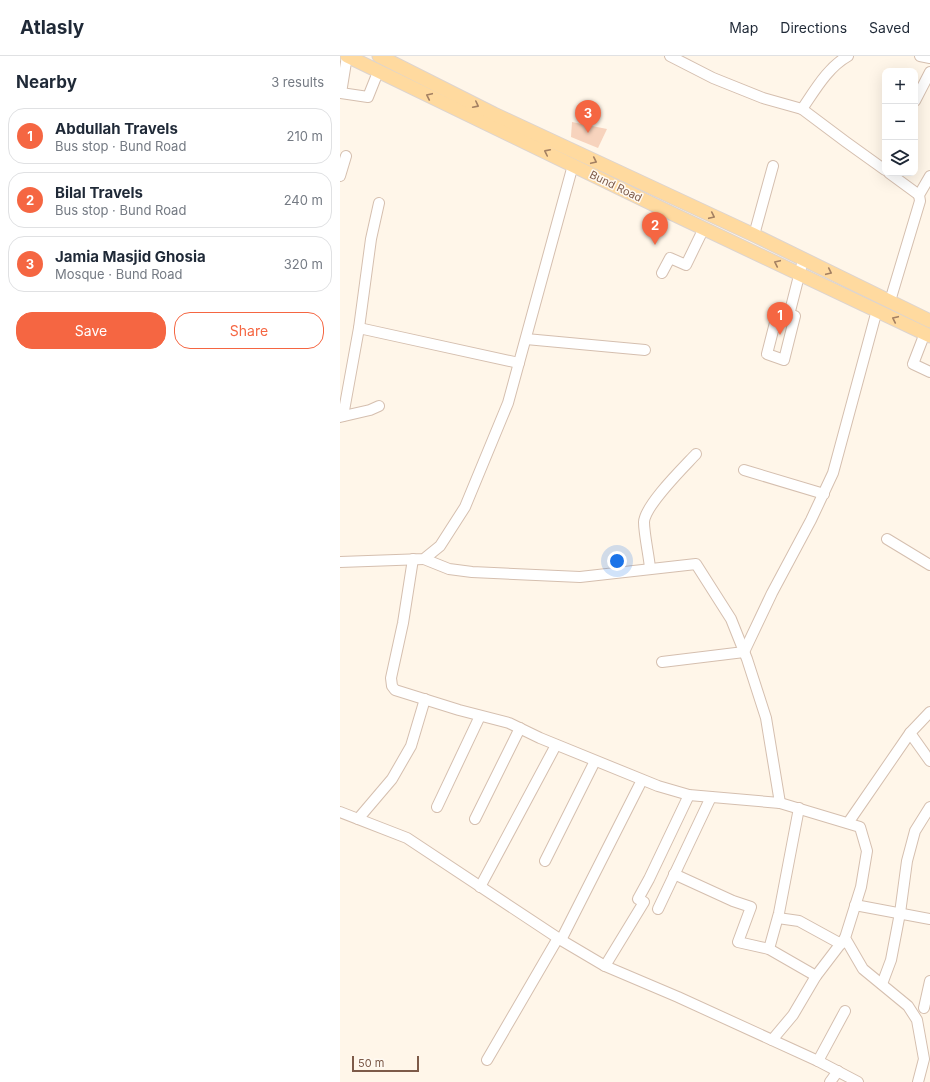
<!DOCTYPE html>
<meta charset="utf-8">
<style>
body{margin:0;font-family:Inter,sans-serif;background:#f6f6f7;color:#1f2937}
.controls{position:absolute;right:12px;top:12px;display:grid;overflow:hidden;border-radius:8px;box-shadow:0 4px 16px #0002}
.controls button{width:36px;height:36px;display:grid;place-items:center;padding:0;border:0;border-bottom:1px solid #e0e1e3;background:#fff;color:#1f2937;font:20px sans-serif}
.scale{position:absolute;left:12px;bottom:10px;width:67px;box-sizing:border-box;padding-left:4px;border:2px solid #7d5a48;border-top:0;font-size:11px;line-height:14px;white-space:nowrap;color:#7d5a48;-webkit-text-stroke:3px #fff9f1;paint-order:stroke}
.you{position:absolute;left:277px;top:505px;width:14px;height:14px;margin:-10px;border:3px solid #fff;border-radius:50%;background:#1a73e8;box-shadow:0 0 0 6px #1a73e833}
.badge{display:grid;place-items:center;width:26px;height:26px;border-radius:50%;background:#f56642;color:#fff;font-size:13px;font-weight:700}
.pin{position:absolute;translate:-50% -33px;filter:drop-shadow(0 1px 2px #0008)}
.pin::after{content:'';position:absolute;top:21px;width:14px;height:12px;background:inherit;clip-path:polygon(0 0,100% 0,50% 100%)}
.list{margin:0;padding:0;list-style:none}
h2{display:flex;justify-content:space-between;align-items:center;height:52px;margin:0;padding:0 16px;font-size:17px}
h2 small{font-size:13px;font-weight:400;color:#747a83}
.list li{display:grid;grid-template-columns:26px 1fr auto;gap:12px;align-items:center;box-sizing:border-box;height:56px;margin:0 8px 8px;padding:0 8px;border:1px solid #e0e1e3;border-radius:16px}
.list b{display:block;font-size:15px;white-space:nowrap}
.list p{margin:0;font-size:13px;white-space:nowrap;color:#747a83}
.list em{font-size:13px;font-style:normal;color:#747a83}
.actions{display:flex;gap:8px;padding:12px 16px}
.actions a{flex:1;padding:9px 0;border:1px solid #f56642;border-radius:16px;text-align:center;font-size:14px;color:#f56642}
.actions .main{background:#f56642;color:#fff}
.icon{flex:none;width:22px;height:22px;fill:none;stroke:currentColor;stroke-width:2;stroke-linecap:round;stroke-linejoin:round}
.map{position:relative;flex:none;width:590px;height:1026px;overflow:hidden}
header{display:flex;align-items:center;gap:24px;box-sizing:border-box;height:56px;padding:0 20px;background:#fff;border-bottom:1px solid #e0e1e3}
header strong{font-size:19px}
nav{display:flex;gap:22px;margin-inline-start:auto;font-size:14px}
main{display:flex}
aside{flex:1;background:#fff}
.map>svg:first-child{display:block}
</style>
<header>
<strong>Atlasly</strong>
<nav><a>Map</a><a>Directions</a><a>Saved</a></nav>
</header>
<main>
<aside>
<h2>Nearby<small>3 results</small></h2>
<ul class="list">
<li><span class="badge">1</span><div><b>Abdullah Travels</b><p>Bus stop · Bund Road</p></div><em>210 m</em></li>
<li><span class="badge">2</span><div><b>Bilal Travels</b><p>Bus stop · Bund Road</p></div><em>240 m</em></li>
<li><span class="badge">3</span><div><b>Jamia Masjid Ghosia</b><p>Mosque · Bund Road</p></div><em>320 m</em></li>
</ul>
<div class="actions"><a class="main">Save</a><a>Share</a></div>
</aside>
<div class="map">
<svg width="590" height="1026" viewBox="0 0 590 1026">
<rect width="100%" height="100%" fill="#fff6e9"/>
<polygon fill="#f7d3bd" points="232,66 267,73 258,92 231,81"/>
<g fill="none" stroke-linecap="round" stroke-linejoin="round">
<g stroke="#d5bfaf" stroke-width="12">
<g id="minor">
<polyline points="7,0 1,37 28,41 38,16"/>
<polyline points="330,0 373,22 423,42 462,53 506,86 545,114"/>
<polyline points="580,0 590,2"/>
<polyline points="575,45 590,16"/>
<path d="M 462,53 C 475,34 488,11 508,0"/>
<polyline points="549,117 579,139"/>
<polyline points="0,120 6,100"/>
<polyline points="414,179 433,110"/>
<polyline points="322,217 330,202 346,209 364,172"/>
<polyline points="550,245 580,145 579,139 590,120"/>
<polyline points="449,259 438,255 427,298 444,304 455,260 449,259 463,204"/>
<polyline points="19,272 31,183 39,147"/>
<polyline points="585,277 573,308 590,316"/>
<polyline points="186,283 305,294"/>
<polyline points="3,360 19,272 179,307"/>
<polyline points="0,361 30,354 39,350"/>
<polyline points="404,414 484,438"/>
<polyline points="547,483 590,509"/>
<polyline points="73,503 63,567 51,622 52,630 55,634 119,654 169,667 200,682 318,730 349,739 440,747 520,771 527,795 521,831 505,882 523,913 568,950 577,964 584,1003 578,1026"/>
<polyline points="84,503 109,513 132,516 240,521 356,508 391,563 407,603 426,662 440,747"/>
<polyline points="0,506 84,503 100,490 125,451 168,347 233,109"/>
<path d="M 310,512 C 309,500 304,478 304,466 C 305,449 343,412 356,398"/>
<polyline points="322,606 404,596 432,537 471,464 493,417 537,254"/>
<polyline points="570,677 590,705"/>
<polyline points="97,751 140,660"/>
<polyline points="0,756 67,782 221,884 265,910 338,941 478,1005 518,1026"/>
<polyline points="18,763 52,723 71,690 85,643"/>
<polyline points="135,763 180,672"/>
<polyline points="508,767 570,677 590,656"/>
<polyline points="205,805 255,705"/>
<polyline points="334,818 393,845 411,851 398,886 429,893 476,920"/>
<polyline points="140,831 216,689"/>
<polyline points="515,849 590,863"/>
<polyline points="318,853 371,741"/>
<polyline points="438,862 459,865 501,888"/>
<polyline points="221,884 302,724"/>
<polyline points="429,893 439,857 459,752"/>
<polyline points="265,910 304,846 298,843 309,823 349,739"/>
<polyline points="542,928 551,904 560,857 567,805 575,775 590,751"/>
<polyline points="584,952 590,925"/>
<polyline points="432,984 453,959 476,920 505,882"/>
<polyline points="147,1004 218,882"/>
<polyline points="478,1005 505,955"/>
<polyline points="490,1026 498,1015"/>
</g>
</g>
<g stroke="#ddd4cf" stroke-width="15">
<g id="major">
<polyline points="7,0 333,158 590,280"/>
<polyline points="39,0 154,58 414,179 590,265"/>
</g>
</g>
<use href="#minor" stroke="#fff" stroke-width="10"/>
<use href="#major" stroke="#ffda9f" stroke-width="13"/>
</g>
<defs><path id="oneway-chevron" d="M-2-3.5L2.5 0L-2 3.5" fill="none" stroke-width="1.6" stroke-linecap="round" stroke-linejoin="round"/></defs>
<g stroke="#a48062">
<use href="#oneway-chevron" transform="translate(89 40) rotate(-155)"/>
<use href="#oneway-chevron" transform="translate(136 49) rotate(27)"/>
<use href="#oneway-chevron" transform="translate(207 96) rotate(-154)"/>
<use href="#oneway-chevron" transform="translate(254 105) rotate(25)"/>
<use href="#oneway-chevron" transform="translate(372 160) rotate(25)"/>
<use href="#oneway-chevron" transform="translate(437 207) rotate(-155)"/>
<use href="#oneway-chevron" transform="translate(489 216) rotate(25)"/>
<use href="#oneway-chevron" transform="translate(555 263) rotate(-155)"/>
</g>
<g text-anchor="middle" dominant-baseline="central" stroke-width="3" stroke-linejoin="round" paint-order="stroke">
<g font-size="11" fill="#7d5a48" stroke="#fff9f1">
<text transform="translate(276 130) rotate(26)">Bund Road</text>
</g>
</g>
</svg>
<div class="controls">
<button>+</button>
<button>−</button>
<button><svg class="icon" aria-label="layers" viewBox="0 0 24 24"><path d="M12 4l9 5-9 5-9-5zM3 14l9 5 9-5"/></svg></button>
</div>
<div class="scale">50 m</div>
<div class="you"></div>
<div class="pin badge" style="left:440px;top:279px">1</div>
<div class="pin badge" style="left:315px;top:189px">2</div>
<div class="pin badge" style="left:248px;top:77px">3</div>
</div>
</main>
